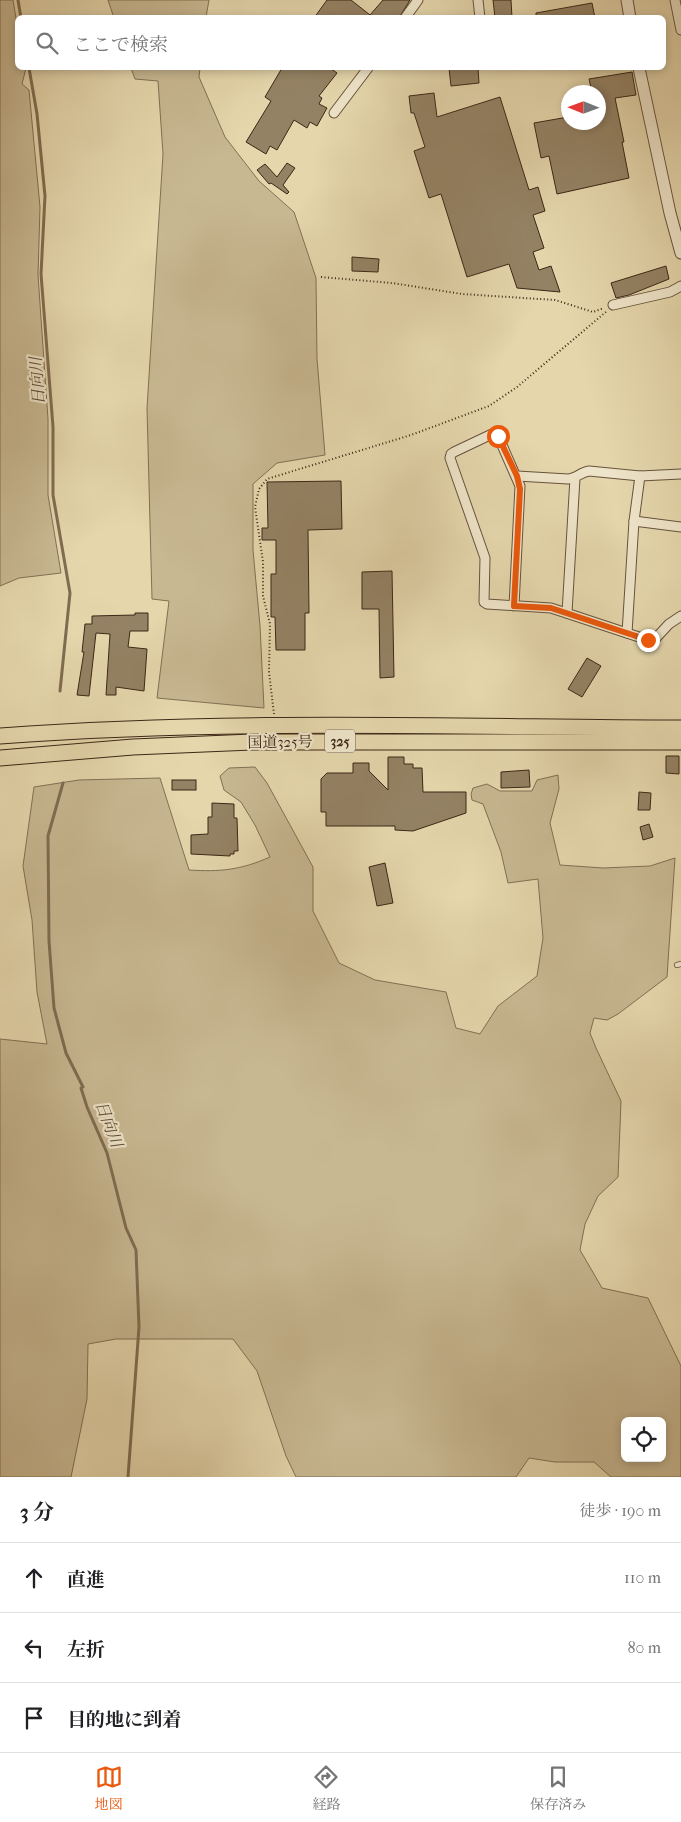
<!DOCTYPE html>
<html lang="ja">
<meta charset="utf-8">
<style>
body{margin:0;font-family:"IM FELL French Canon","Noto Serif JP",serif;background:#f6f6f6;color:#202124}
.controls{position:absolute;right:15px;bottom:15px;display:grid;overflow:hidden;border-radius:8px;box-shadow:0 2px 8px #0003}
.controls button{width:45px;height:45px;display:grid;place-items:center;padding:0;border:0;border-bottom:1px solid #e0e0e0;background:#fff;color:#202124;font:25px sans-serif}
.compass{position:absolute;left:561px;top:85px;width:45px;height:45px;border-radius:50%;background:#fff;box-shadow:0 2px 8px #0003;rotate:271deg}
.stop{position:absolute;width:15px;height:15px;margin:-11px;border:4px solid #ea580c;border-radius:50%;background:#fff}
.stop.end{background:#ea580c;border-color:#fff;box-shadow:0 1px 5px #0008}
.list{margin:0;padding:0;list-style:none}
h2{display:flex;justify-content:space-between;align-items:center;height:65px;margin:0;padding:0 20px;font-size:21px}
h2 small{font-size:16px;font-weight:400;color:#757577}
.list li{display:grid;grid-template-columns:32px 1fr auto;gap:15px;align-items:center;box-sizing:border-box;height:70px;padding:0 20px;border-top:1px solid #e0e0e0}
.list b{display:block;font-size:19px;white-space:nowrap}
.list em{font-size:16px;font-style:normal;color:#757577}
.icon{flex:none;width:28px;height:28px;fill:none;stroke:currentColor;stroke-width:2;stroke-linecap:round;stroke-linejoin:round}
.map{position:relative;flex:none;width:681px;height:1477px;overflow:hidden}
.search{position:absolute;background:#fff;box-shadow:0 2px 8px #0003;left:15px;right:15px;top:15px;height:55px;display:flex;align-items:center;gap:12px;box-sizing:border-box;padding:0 18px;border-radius:8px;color:#757577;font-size:19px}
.sheet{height:275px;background:#fff}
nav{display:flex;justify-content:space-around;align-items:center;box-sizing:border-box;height:70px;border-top:1px solid #e0e0e0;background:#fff;font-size:14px;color:#757577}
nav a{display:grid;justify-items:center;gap:2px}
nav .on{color:#ea580c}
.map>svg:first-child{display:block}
</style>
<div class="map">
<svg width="681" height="1477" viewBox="0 0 681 1477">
<rect width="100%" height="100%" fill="#e5d6ac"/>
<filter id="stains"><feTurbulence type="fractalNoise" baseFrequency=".004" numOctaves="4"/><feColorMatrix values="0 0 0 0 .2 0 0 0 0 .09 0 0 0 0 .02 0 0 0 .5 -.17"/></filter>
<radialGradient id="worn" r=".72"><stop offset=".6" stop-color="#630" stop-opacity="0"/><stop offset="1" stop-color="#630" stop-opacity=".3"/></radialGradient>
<g fill="#c8b892" stroke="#827054" fill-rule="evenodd">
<polygon points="0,0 13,0 17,24 18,68 26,68 22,84 29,90 40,207 38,275 48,419 48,495 61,573 19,578 0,586"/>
<polygon points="108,0 209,0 206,17 114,18"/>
<polygon points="131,68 200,68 199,77 225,137 259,181 294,212 316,278 317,359 325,455 277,463 253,484 253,550 260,626 264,708 157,698 169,601 152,599 147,408 163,154 158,81 135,79"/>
<path d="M 255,767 L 267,783 L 313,867 L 313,911 L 339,963 L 375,980 L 446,992 L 456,1028 L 480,1034 L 498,1006 L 537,976 L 543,938 L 538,879 L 508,883 L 501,852 L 483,804 L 472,800 L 471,794 L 473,788 L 487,784 L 500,791 L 532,791 L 537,780 L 558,775 L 559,789 L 550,823 L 560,865 L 603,868 L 650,866 L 675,858 L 667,977 L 618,1014 L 607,1020 L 594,1018 L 590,1033 L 596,1048 L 621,1101 L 618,1177 L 598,1196 L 585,1224 L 580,1250 L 602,1288 L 648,1298 L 681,1366 L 681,1477 L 611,1477 L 594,1462 L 555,1462 L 529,1458 L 516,1477 L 296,1477 L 286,1456 L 257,1371 L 233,1339 L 116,1339 L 88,1344 L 87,1399 L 71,1477 L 0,1477 L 0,1039 L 47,1044 L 37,992 L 32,920 L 23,866 L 34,787 L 79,780 L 160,778 L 189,870 C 220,872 241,870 270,857 L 255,825 L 241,802 L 224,790 L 220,776 L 229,768 ZM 625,1421 L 662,1421 L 662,1458 L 625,1458 Z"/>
</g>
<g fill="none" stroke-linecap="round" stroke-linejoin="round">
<g stroke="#806c51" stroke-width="3">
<polyline points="18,0 21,18"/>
<polyline points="29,68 37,114 45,196 41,274 53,427 53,495 70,593 60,691"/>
<polyline points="63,783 48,836 49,941 54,1008 66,1053 83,1087 81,1088 87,1107 107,1153 126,1228 136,1250 139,1327 128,1477"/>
</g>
</g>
<g fill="#948264" stroke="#3d2716">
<polygon points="327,0 351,0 370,15 383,0 410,0 399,18 314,18"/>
<polygon points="493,0 511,0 512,18 495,18"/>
<polygon points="592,3 595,18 536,18 536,13"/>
<polygon points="282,68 330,68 337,73 319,96 322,98 319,104 327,108 317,126 310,122 307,128 294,120 277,150 270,146 266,154 246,142 271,101 265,97"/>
<polygon points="449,68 478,68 479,83 451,86"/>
<polygon points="632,72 636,95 615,98 624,142 622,142 629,178 557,194 549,156 541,158 534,123 568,117 568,122 598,122 598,92 592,92 589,79"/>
<polygon points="434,93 437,117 500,97 529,190 538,187 545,211 533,215 544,248 533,252 539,270 551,266 560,292 517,288 509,264 467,277 441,194 429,198 414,151 425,147 414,113 411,113 409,96"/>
<polygon points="287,163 295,168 283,185 289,192 287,194 271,183 269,184 257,170 265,164 277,177"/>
<polygon points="352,257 379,259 378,272 352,271"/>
<polygon points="666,266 669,279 629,295 616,298 611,283"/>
<polygon points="341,481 342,529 308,530 309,613 305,613 305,650 276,650 275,617 271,617 271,574 276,574 276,540 262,540 262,528 268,528 267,482"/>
<polygon points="392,571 394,677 380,678 379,609 362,609 362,572"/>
<polygon points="135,613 148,613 148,631 130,631 128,647 147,649 144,691 116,687 116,695 106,695 110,634 96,633 89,696 77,695 84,652 82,652 85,624 92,624 92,616 135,615"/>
<polygon points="587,658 601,666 582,697 568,689"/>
<polygon points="666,756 679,756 679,774 666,773"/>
<polygon points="388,757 404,757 404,764 413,764 413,768 422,768 423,792 466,792 466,813 413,831 395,830 395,826 326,826 326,812 321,812 321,779 327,773 353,773 353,763 369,763 369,771 388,790"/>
<polygon points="529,770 530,787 501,788 501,772"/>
<rect x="172" y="780" width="24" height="10"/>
<polygon points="639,792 651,793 650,810 638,810"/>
<polygon points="212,803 234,804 234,818 237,818 238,851 234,851 234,854 230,854 230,856 191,854 191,835 208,834 208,817 212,817"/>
<polygon points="649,824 653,837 643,840 640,827"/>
<polygon points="385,863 393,903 377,906 369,867"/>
</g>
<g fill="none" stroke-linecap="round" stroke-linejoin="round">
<g stroke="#67533c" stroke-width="6">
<polyline id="service" points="677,965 681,964"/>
</g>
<g stroke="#67533c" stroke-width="11">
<g id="minor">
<polyline points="478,0 480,18"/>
<polyline points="675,0 681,30"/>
<polyline points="405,18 418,0"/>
<polyline points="334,113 368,68"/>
<polyline points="613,305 670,292 681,286"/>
<path d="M 517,476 L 568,479 C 577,478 581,472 589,471 L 640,476 L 681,474"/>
<polyline points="634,521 681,527"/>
<polyline points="514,606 520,486 498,436 492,434 454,452 451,454 450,458 485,558 484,602 487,604 551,608 648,640 655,639 669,624 681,616"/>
<polyline points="567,613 575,478"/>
<polyline points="627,633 634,521 640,476"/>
</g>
</g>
<g stroke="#67533c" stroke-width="13">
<g id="tertiary">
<polyline points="627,0 630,18"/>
<polyline points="639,68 670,213 681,253"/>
</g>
</g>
<g stroke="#3d2716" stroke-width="17">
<g id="trunk">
<path d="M 0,736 C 226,719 454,727 681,728"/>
<polyline points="0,758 133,747 252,742 681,742"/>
</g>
</g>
<g stroke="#3d2716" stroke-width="2" stroke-dasharray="1 2.5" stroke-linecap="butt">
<polyline points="321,277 392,283 462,294 555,300 593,312 604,308"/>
<polyline points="274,714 269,672 270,624 263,596 263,562 255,507 259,489 267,479 411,435 489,406 517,387 607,311"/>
</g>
<use href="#service" stroke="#eee4c9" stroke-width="4.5"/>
<use href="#minor" stroke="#eee4c9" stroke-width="9"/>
<use href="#tertiary" stroke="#eee4c9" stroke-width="11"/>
<use href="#trunk" stroke="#e5d6ac" stroke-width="15"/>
</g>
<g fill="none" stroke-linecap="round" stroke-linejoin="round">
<polyline stroke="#ea580c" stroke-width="6" points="498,436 517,476 520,489 514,606 551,608 648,640"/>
</g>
<g text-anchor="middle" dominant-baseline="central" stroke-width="4.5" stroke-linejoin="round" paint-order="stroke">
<rect fill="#eee4c9" stroke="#72604c" stroke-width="1" x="325" y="729.5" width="30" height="23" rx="4"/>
<g font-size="14" font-weight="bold" fill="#3d2716">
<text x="340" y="741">325</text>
</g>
<g font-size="15" fill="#3d2716" stroke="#eee4c9">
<text transform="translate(280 742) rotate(-1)">国道325号</text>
</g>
<g font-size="16" font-style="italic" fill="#5e4a34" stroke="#eee4c9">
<text transform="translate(37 381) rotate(-94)">日向川</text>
<text transform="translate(109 1124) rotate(69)">日向川</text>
</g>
</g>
<rect width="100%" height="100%" filter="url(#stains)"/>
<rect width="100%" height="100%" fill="url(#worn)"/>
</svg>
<div class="controls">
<button><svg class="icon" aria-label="locate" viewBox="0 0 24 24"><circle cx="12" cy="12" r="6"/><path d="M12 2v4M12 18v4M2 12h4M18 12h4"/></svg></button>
</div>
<svg class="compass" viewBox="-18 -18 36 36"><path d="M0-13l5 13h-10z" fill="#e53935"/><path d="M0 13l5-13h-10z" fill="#757577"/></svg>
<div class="stop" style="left:498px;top:436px"></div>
<div class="stop end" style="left:648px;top:640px"></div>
<div class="search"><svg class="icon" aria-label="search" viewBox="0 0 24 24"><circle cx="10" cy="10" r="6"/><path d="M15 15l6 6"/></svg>ここで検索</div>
</div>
<section class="sheet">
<h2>3 分<small>徒歩 · 190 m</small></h2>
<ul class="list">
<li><svg class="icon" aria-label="ahead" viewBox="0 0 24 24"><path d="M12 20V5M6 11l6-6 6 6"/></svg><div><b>直進</b></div><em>110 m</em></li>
<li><svg class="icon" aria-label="left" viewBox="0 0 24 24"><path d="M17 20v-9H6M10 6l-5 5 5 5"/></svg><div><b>左折</b></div><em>80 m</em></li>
<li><svg class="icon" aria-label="arrive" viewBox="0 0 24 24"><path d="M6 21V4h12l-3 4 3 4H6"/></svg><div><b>目的地に到着</b></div></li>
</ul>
</section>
<nav>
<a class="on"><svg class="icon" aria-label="map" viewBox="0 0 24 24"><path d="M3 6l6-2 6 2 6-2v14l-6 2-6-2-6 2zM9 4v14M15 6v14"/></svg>地図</a>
<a><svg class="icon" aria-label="directions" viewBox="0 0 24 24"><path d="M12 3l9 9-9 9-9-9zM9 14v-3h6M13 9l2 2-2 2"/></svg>経路</a>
<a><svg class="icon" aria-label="saved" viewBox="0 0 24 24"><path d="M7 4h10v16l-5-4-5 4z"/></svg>保存済み</a>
</nav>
